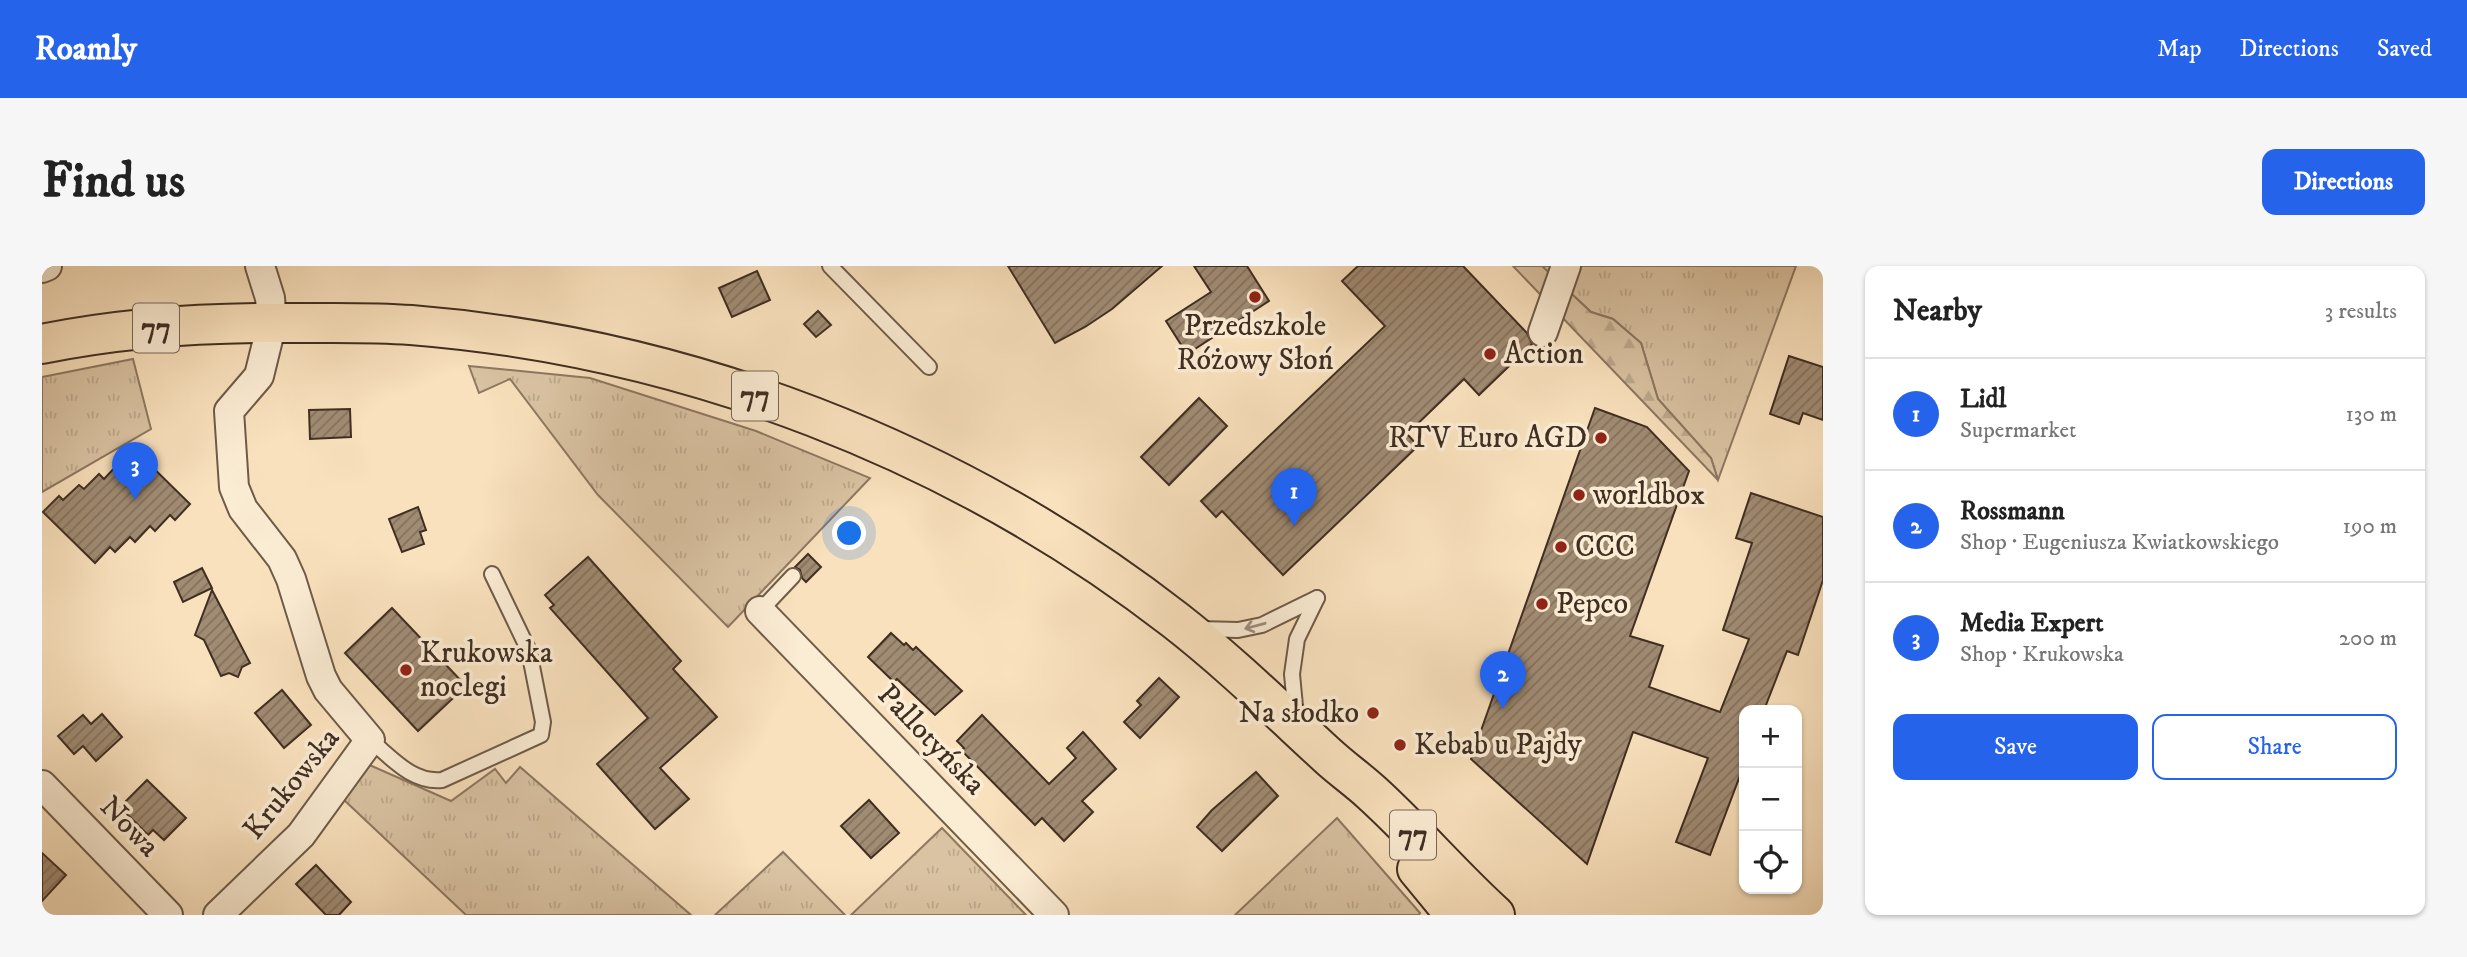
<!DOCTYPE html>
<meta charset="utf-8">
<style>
body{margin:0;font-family:"IM FELL DW Pica",serif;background:#f6f6f6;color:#222}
.controls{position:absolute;right:21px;bottom:21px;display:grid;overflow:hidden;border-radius:14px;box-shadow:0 2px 5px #0004}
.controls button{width:63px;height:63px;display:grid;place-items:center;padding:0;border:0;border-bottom:2px solid #e0e0e0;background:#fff;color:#222;font:35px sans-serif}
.you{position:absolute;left:808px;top:268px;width:24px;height:24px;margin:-18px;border:5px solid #fff;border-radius:50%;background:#1a73e8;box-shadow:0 0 0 10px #1a73e833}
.badge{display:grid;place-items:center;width:46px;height:46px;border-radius:50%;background:#2563eb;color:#fff;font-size:23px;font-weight:700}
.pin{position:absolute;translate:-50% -58px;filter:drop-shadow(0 2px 4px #0008)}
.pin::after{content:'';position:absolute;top:37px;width:24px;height:21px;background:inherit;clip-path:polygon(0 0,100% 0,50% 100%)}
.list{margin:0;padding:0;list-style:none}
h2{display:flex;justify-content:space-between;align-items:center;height:91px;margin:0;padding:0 28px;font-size:30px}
h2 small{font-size:23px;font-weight:400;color:#767676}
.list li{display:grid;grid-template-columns:46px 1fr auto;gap:21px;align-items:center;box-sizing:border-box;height:112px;padding:0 28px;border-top:2px solid #e0e0e0}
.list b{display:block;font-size:26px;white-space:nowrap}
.list p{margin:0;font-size:23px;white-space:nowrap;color:#767676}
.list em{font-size:23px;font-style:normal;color:#767676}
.actions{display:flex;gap:14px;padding:21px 28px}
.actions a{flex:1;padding:16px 0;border:2px solid #2563eb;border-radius:14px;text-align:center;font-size:24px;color:#2563eb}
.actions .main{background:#2563eb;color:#fff}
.icon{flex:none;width:38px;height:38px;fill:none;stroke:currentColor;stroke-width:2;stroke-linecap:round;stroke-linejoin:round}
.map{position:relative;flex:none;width:1781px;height:649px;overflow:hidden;border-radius:14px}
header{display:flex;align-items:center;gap:42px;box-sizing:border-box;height:98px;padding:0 35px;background:#2563eb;color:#fff}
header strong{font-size:33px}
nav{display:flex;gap:38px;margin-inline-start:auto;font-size:24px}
.intro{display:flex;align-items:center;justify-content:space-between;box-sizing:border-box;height:168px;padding:0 42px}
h1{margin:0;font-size:49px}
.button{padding:18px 32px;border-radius:14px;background:#2563eb;color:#fff;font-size:24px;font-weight:700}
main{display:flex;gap:42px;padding:0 42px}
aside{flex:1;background:#fff;border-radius:14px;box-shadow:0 2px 5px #0004}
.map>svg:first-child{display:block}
</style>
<header>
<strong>Roamly</strong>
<nav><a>Map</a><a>Directions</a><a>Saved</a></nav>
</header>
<div class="intro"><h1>Find us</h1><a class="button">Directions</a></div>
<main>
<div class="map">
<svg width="1781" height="649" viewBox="0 0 1781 649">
<defs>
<pattern id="grass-tufts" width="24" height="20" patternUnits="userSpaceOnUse" patternTransform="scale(1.75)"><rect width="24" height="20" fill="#dac3a3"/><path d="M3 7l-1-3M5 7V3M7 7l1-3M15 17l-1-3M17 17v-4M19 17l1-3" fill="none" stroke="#bca88c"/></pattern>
<pattern id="forest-firs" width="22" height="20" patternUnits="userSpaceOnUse" patternTransform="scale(1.75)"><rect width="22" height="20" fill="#dac3a3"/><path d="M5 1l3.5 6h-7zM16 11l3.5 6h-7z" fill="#bca88c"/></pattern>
<pattern id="building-hatch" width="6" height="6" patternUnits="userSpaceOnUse" patternTransform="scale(1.75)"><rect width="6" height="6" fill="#a08b73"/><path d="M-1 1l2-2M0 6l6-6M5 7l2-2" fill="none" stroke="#84725e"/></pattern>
</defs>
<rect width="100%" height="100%" fill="#f9e1bd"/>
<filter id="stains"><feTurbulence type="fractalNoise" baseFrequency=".00286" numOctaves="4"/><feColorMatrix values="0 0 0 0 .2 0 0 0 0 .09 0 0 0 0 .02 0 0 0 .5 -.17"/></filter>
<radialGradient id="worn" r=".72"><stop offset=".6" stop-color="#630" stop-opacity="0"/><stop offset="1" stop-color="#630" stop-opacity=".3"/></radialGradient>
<g fill="url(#grass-tufts)" stroke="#8d7862" stroke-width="2">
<polygon points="1500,0 1754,0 1676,214 1669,192 1616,133 1599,77 1571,53 1549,46"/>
<polygon points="91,93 109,163 0,226 0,111"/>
<polygon points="427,100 548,112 714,165 828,212 686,361 556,229 468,113 437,127"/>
<polygon points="323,497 409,535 453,503 464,517 478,501 649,649 424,649 300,532"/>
<polygon points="1295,552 1378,647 1377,649 1193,649"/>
<polygon points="900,562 984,649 809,649"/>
<polygon points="741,586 803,649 673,649"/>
</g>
<polygon fill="url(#forest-firs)" stroke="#8d7862" stroke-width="2" points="1471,0 1500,0 1549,46 1571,53 1599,77 1616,133 1669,192 1676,214"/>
<g fill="url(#building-hatch)" stroke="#402e22" stroke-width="2">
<polygon points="966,0 1120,0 1070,43 1043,61 1013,77"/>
<polygon points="1152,0 1205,0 1227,35 1145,88 1124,55 1169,26"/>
<polygon points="1316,0 1421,0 1485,67 1490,78 1437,129 1422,113 1365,168 1376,180 1241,309 1180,245 1174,251 1159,235 1343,60 1300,15"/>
<polygon points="715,5 728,34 690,51 677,22"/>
<polygon points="776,45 789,59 774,71 762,58"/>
<polygon points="1747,90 1781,101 1781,154 1761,147 1757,158 1728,148"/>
<polygon points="1157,132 1185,160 1127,219 1099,191"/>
<polygon points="1553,142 1605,161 1647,205 1588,370 1621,380 1607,421 1678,446 1707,373 1681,364 1710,277 1694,272 1709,227 1781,251 1781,314 1756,389 1745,385 1722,444 1702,444 1702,499 1668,589 1634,576 1666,492 1591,466 1545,598 1429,493"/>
<polygon points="308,143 309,171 268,173 267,144"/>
<polygon points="96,187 148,238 133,254 128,249 113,265 108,260 93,276 88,271 73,286 68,281 53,297 1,246 17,230 21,234 37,219 42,223 57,208 62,213 76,198 81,202"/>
<polygon points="376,241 384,264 378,266 382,278 360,286 347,253"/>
<polygon points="766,288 779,301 764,316 760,312 758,304 753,301"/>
<polygon points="546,291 639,395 631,403 675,451 618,502 647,533 613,563 555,498 606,452 508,342 512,339 503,329"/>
<polygon points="160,302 170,322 141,336 132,316"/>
<polygon points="170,324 208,397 200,401 196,411 187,407 179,410 162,374 153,369"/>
<polygon points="350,342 424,420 376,465 303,387"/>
<polygon points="849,367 862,379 864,377 871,384 874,381 920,425 893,449 855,413 852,416 826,391"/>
<polygon points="1117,412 1137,431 1098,472 1082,456 1099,439 1095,435"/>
<polygon points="240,424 269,459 242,482 213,447"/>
<polygon points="60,448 80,471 54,495 41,480 32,488 16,470 41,449 49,458"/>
<polygon points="940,449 1007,518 1034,492 1025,482 1041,466 1074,503 1040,535 1051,546 1022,575 1000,552 993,559 919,484 922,482 915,475"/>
<polygon points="1214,506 1236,530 1180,585 1155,561 1170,544"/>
<polygon points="105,514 144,552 122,574 111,564 106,569 78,541"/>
<polygon points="827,534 857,567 829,592 799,560"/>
<polygon points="0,587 24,609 0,635"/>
<polygon points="274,599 309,636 297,649 284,649 254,618"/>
</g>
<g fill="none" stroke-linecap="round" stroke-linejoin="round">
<g stroke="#6e5b49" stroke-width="18">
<g id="lane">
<polyline points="788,0 887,101"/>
<polyline points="718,345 751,310"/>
<polyline points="1157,363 1196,364 1220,359 1275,332"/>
<polyline points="1254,451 1250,408 1255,373 1275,332"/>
<path d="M 328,474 C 350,492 370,517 400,514 L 499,469 L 501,456 L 487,385 L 450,308"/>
</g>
</g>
<g stroke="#6e5b49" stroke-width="32">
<g id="street">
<polyline points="0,2 5,0"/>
<polyline points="1501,66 1524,0"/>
<polyline points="718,345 1012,649"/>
<polyline points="0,519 126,649"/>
<polyline points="176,649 259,569 328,474 286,424 279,410 249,313 240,293 201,243 192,221 187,145 217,110 230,57 228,32 218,0"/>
</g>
</g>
<g stroke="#402e22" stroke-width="42">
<g id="primary">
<path d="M 0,78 C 83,61 169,56 254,57 C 292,57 330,56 369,59 C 644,81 914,184 1133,354 C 1187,396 1236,444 1286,490 C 1300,503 1316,514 1330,527 C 1373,566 1410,610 1453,649"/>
<polyline points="1375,603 1413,649"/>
</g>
</g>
<use href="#lane" stroke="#fbecd4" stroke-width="14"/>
<use href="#street" stroke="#fbecd4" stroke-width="28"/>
<use href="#primary" stroke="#f9e1bd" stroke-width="38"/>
</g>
<defs><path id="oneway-shaft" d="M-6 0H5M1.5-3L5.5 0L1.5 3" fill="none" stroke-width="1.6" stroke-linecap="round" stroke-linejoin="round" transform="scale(1.75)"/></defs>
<use stroke="#9e8d7b" href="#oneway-shaft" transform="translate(1213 360) rotate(165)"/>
<g fill="#8f2418" stroke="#fbecd4" stroke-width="2.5">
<circle cx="1213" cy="31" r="7"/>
<circle cx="1448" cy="88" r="7"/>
<circle cx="1559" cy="172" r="7"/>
<circle cx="1537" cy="229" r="7"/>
<circle cx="1519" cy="281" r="7"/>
<circle cx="1500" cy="338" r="7"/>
<circle cx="364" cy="404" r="7"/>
<circle cx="1331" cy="447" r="7"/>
<circle cx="1358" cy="479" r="7"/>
</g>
<g text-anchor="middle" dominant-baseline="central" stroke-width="7" stroke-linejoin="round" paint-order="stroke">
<g fill="#fbecd4" stroke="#786757" stroke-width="2">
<rect x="91" y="37.5" width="46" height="49" rx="5"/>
<rect x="690" y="105.5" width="46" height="49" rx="5"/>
<rect x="1348" y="544.5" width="46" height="49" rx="5"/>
</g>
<g font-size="28" font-weight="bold" fill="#402e22">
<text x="114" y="62">77</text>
<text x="713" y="130">77</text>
<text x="1371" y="569">77</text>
</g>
<g font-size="30" fill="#402e22" stroke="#fbecd4" text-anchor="start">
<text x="1213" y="60" text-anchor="middle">Przedszkole<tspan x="1213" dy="34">Różowy Słoń</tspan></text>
<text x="1462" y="88">Action</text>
<text x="1545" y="172" text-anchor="end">RTV Euro AGD</text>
<text x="1551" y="229">worldbox</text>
<text x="1533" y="281">CCC</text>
<text x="1514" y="338">Pepco</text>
<text x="378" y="387">Krukowska<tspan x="378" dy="34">noclegi</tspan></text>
<text x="1317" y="447" text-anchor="end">Na słodko</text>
<text x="1372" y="479">Kebab u Pajdy</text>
</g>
<g font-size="30" fill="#402e22" stroke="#fbecd4">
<text transform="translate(889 474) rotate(46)">Pallotyńska</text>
<text transform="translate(250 518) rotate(-51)">Krukowska</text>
<text transform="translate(87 561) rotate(46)">Nowa</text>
</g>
</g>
<rect width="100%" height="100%" filter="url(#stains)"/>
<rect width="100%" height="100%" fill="url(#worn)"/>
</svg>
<div class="controls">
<button>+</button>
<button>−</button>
<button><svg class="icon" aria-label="locate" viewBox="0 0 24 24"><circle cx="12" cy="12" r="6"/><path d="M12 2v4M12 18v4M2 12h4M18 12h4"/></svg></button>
</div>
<div class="you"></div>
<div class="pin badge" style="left:1252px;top:260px">1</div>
<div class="pin badge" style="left:1461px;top:443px">2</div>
<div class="pin badge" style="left:93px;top:234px">3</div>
</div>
<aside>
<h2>Nearby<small>3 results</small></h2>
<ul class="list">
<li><span class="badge">1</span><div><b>Lidl</b><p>Supermarket</p></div><em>130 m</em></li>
<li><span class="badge">2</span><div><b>Rossmann</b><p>Shop · Eugeniusza Kwiatkowskiego</p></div><em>190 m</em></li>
<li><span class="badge">3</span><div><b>Media Expert</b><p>Shop · Krukowska</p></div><em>200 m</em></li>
</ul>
<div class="actions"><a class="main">Save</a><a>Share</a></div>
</aside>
</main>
